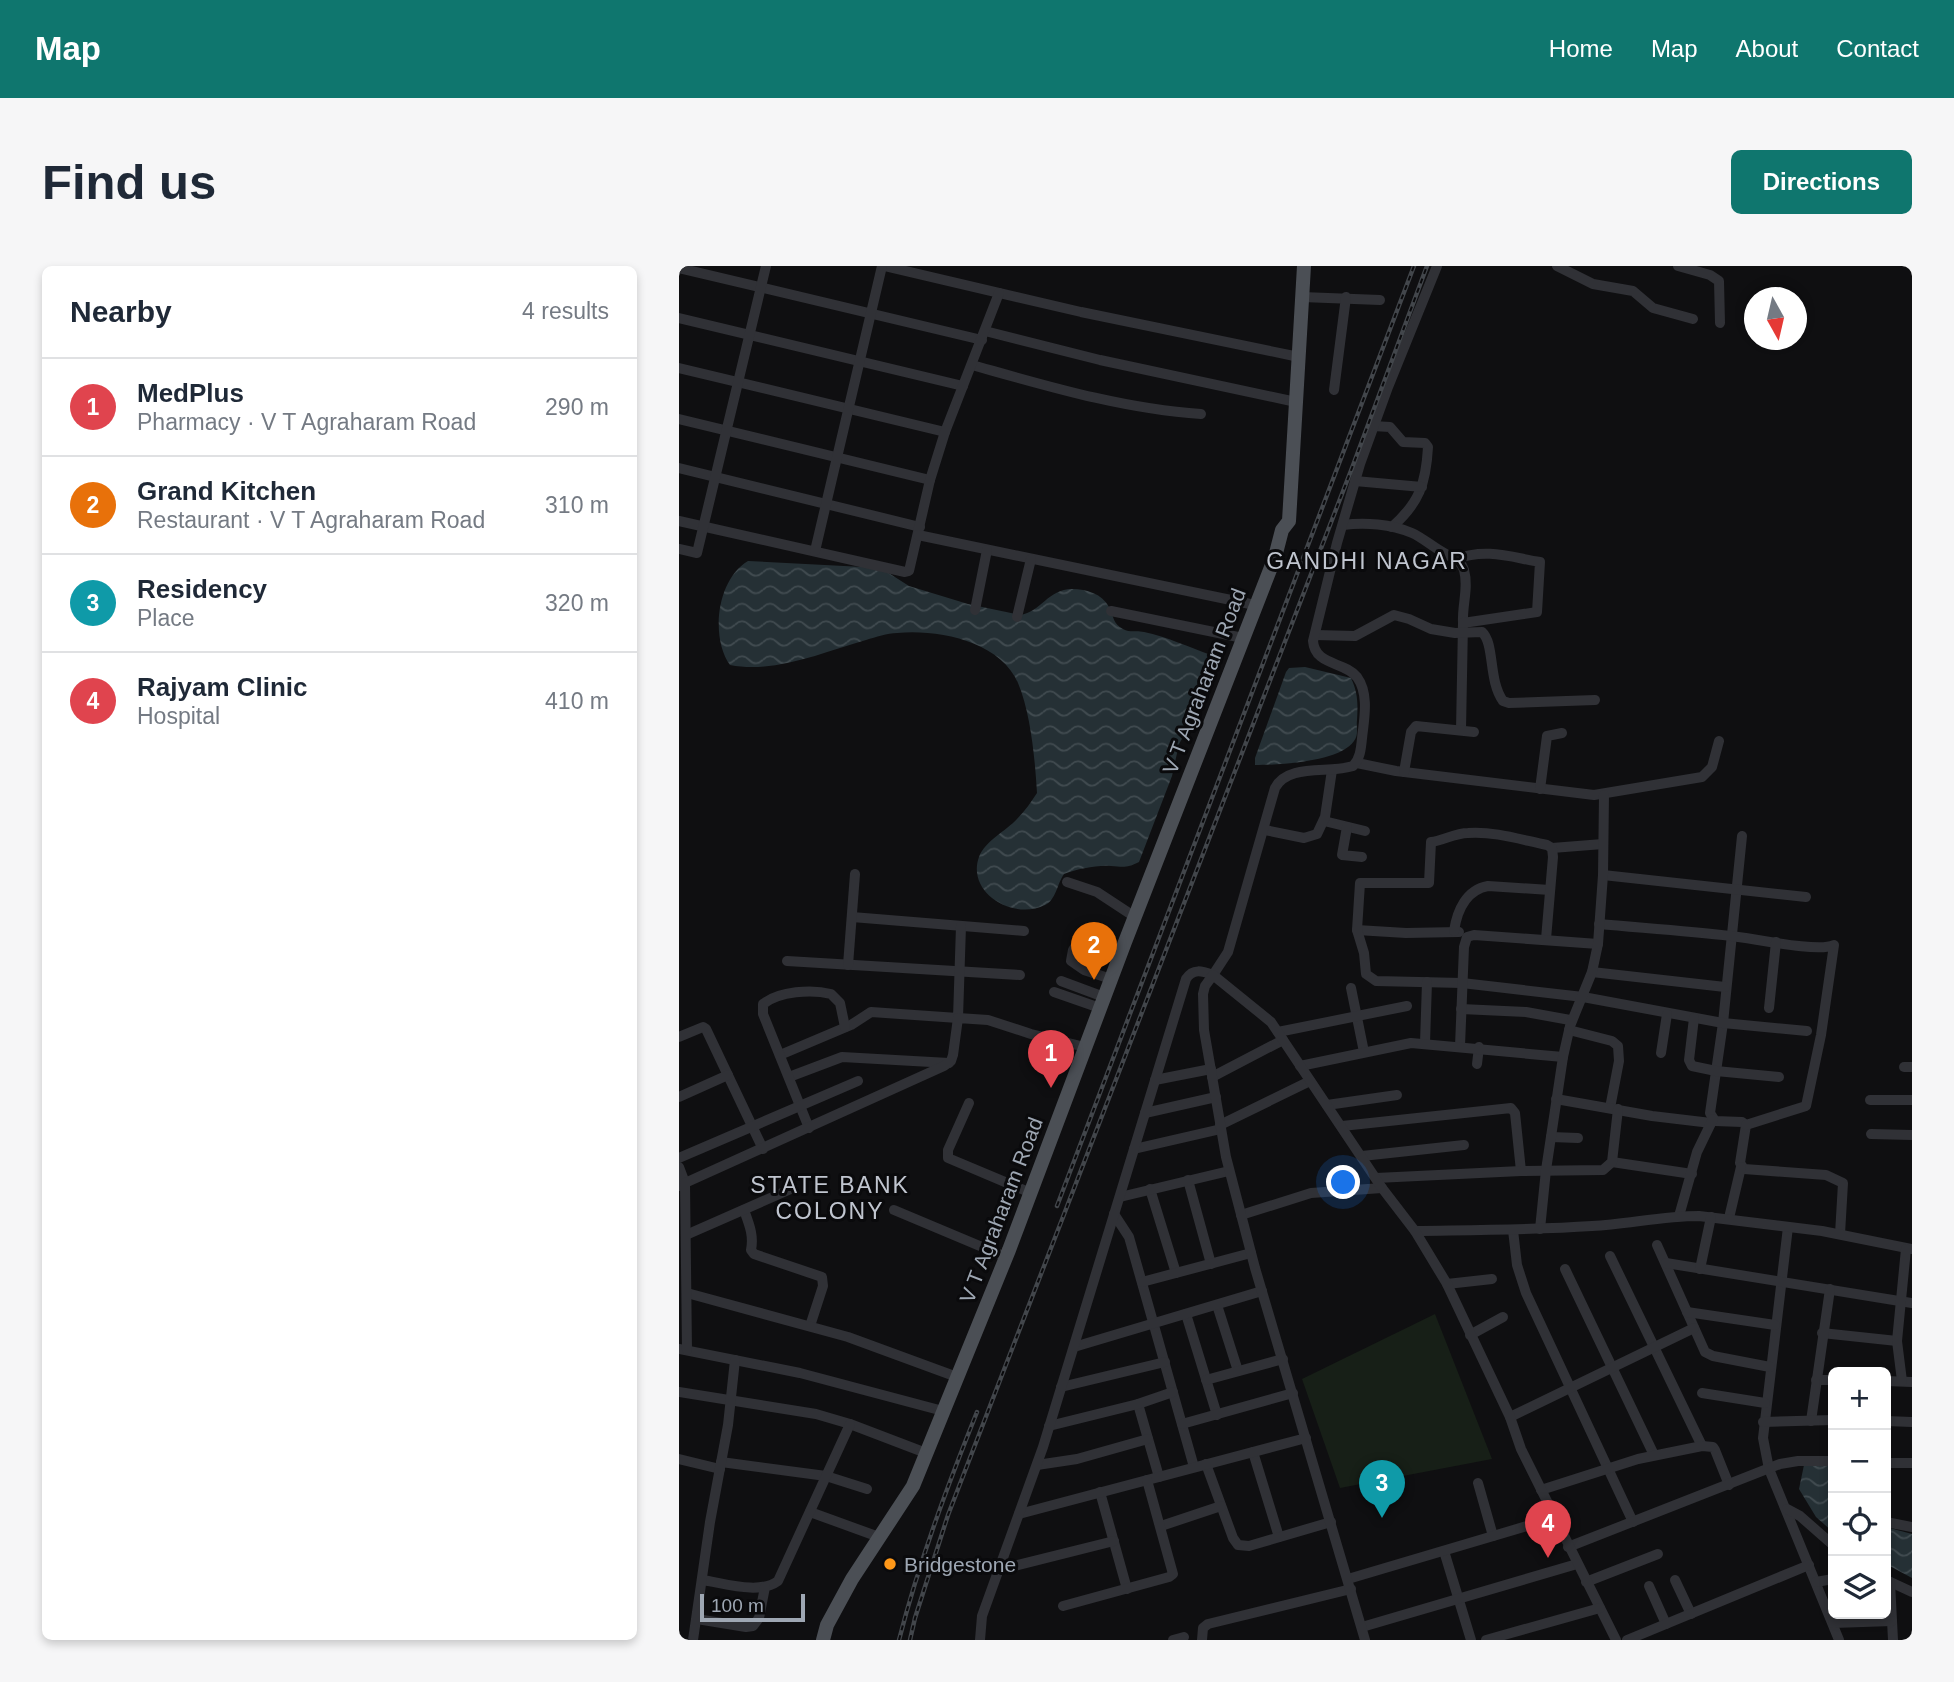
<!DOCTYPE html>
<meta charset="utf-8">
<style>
body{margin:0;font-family:Helvetica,sans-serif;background:#f6f6f7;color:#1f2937}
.controls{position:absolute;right:21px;bottom:21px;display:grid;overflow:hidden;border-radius:10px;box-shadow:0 4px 10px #0003}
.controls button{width:63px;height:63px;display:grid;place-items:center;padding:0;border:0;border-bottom:2px solid #e0e1e3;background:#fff;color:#1f2937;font:35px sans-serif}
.compass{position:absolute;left:1065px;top:21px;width:63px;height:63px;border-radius:50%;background:#fff;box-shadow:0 4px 10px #0003;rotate:172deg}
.scale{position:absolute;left:21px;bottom:18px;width:105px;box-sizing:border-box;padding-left:7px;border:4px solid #9ea7b3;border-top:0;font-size:19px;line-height:24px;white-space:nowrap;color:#9ea7b3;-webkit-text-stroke:5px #0a0a0c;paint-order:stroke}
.you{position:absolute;left:665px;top:917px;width:24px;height:24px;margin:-18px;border:5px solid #fff;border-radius:50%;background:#1a73e8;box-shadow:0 0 0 10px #1a73e833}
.badge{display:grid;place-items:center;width:46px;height:46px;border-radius:50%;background:#0f766e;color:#fff;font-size:23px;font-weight:700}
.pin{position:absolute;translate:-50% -58px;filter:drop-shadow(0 2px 4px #0008)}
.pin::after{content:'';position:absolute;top:37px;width:24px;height:21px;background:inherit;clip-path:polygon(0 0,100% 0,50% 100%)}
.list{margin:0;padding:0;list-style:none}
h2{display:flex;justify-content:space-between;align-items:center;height:91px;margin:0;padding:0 28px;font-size:30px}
h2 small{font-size:23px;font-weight:400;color:#747a83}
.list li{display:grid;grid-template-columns:46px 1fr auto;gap:21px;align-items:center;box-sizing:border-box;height:98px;padding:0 28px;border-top:2px solid #e0e1e3}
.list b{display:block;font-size:26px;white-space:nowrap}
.list p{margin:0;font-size:23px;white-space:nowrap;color:#747a83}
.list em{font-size:23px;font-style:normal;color:#747a83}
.icon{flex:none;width:38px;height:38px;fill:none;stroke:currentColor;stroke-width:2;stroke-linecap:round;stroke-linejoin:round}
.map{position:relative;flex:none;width:1233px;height:1374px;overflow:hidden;border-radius:10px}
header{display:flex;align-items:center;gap:42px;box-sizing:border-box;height:98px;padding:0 35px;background:#0f766e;color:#fff}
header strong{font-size:33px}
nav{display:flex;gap:38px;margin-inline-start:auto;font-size:24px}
.intro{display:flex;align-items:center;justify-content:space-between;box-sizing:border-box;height:168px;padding:0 42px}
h1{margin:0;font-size:49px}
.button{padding:18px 32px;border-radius:10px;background:#0f766e;color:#fff;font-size:24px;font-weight:700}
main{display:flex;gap:42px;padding:0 42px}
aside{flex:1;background:#fff;border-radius:10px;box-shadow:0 4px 10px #0003}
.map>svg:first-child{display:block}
</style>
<header>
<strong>Map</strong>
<nav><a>Home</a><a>Map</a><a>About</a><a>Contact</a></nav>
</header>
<div class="intro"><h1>Find us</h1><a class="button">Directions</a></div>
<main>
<aside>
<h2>Nearby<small>4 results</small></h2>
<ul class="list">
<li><span class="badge" style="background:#e0444e">1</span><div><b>MedPlus</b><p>Pharmacy · V T Agraharam Road</p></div><em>290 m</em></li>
<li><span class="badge" style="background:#e8710a">2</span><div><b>Grand Kitchen</b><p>Restaurant · V T Agraharam Road</p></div><em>310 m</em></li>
<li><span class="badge" style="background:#0f9aa8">3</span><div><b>Residency</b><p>Place</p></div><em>320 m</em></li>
<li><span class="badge" style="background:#e0444e">4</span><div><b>Rajyam Clinic</b><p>Hospital</p></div><em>410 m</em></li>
</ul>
</aside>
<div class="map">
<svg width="1233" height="1374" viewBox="0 0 1233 1374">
<defs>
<pattern id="water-waves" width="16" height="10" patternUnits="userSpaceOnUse" patternTransform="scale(1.75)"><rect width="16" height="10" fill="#253035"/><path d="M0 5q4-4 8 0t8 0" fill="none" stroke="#414b50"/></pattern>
</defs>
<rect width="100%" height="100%" fill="#0f0f11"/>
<polygon fill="#171f17" points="756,1048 813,1193 661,1222 623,1113"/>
<g fill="url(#water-waves)">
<path d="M 69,295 L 184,301 L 208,306 L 230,320 L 289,338 L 341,349 C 362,346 369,323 393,323 C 408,323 423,328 430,341 C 435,351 434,358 444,363 C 451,367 457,364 465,366 C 488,371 510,381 532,389 L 536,410 L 533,420 L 500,478 L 493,510 L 460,596 C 448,602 445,601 432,600 C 417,599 399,603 385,608 C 378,618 377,634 366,639 C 335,655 287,627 300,591 C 306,575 327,565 338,553 C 346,545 352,536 358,527 C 356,494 352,448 339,417 C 321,375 259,363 218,367 C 208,367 197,371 187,374 C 144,386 96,408 51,399 C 31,371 38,313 69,295 Z"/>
<path d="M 626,401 L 672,412 C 679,427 679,438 678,454 C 677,462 680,468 675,475 C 661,496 599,499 576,499 L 576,492 L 607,406 L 610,402 Z"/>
<polygon points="1154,1196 1154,1266 1137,1251 1120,1223 1125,1199"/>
<polygon points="1207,1261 1233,1268 1233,1312 1207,1298"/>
</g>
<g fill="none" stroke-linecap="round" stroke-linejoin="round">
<g stroke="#303136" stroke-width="10">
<polyline points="205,0 402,46 620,91"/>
<polyline points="878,0 914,18 954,25 974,42 1014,53"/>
<polyline points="999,0 1031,9 1040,15 1041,57"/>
<polyline points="0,2 303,74"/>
<polyline points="623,31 701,34"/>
<polyline points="0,52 284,120"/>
<polyline points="306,65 421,94 617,136"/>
<path d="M 293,99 C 368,120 444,143 522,148"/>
<polyline points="0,102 266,166"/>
<polyline points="655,124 667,31"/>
<polyline points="0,153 251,214"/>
<path d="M 694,160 L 711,161 L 724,176 L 746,177 L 749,181 C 747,218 740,237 713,261"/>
<polyline points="0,202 241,261"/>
<polyline points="676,215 743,221"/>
<polyline points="0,255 226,306 230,305 251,214 266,166 320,27"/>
<path d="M 664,259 C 686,256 712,258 733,267 C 744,272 754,281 765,287 C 773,292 782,294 785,304 C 790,322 783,338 784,357"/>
<polyline points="239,269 576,339"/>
<polyline points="0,283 18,287 87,0"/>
<polyline points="136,285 203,0"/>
<path d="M 777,293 C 807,282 831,291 861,296 L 858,346 L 784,357 L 782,464"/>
<polyline points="296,344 308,284"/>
<polyline points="432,345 564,372"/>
<polyline points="338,351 352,293"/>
<path d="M 636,369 L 676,370 L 715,349 L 730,353 L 752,363 L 776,367 L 803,366 C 816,378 809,414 824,435 L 830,437 L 916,434"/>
<polyline points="678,497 717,505 915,529 1023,511 1033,501 1040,475"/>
<polyline points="725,506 732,466 737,460 795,466"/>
<polyline points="861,523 868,470 883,467"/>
<polyline points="645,555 686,565"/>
<polyline points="668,561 663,589 683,591"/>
<polyline points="586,564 625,572 638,568 646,551 653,504"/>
<polyline points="1063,570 1044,757 1031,847 1036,855 1063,856 1067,859 1061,897 1065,903 1147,909 1164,917 1161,968"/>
<polyline points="873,582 924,578"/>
<polyline points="924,609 1127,631"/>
<polyline points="388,616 418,626 456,651"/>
<polyline points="173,651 345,665"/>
<path d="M 920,658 C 964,662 1008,665 1052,670 C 1073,672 1139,687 1155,679 L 1142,769 L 1127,840 L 1067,859"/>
<polyline points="678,664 727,667 780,666"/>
<path d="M 775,665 C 778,645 787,624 809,620 L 871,624"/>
<path d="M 867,673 L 874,591 L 873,582 L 868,579 C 843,574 815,565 789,567 C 776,567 763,575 752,576 L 750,617 L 681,617 L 678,664 L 685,687 L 687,708 L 697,715 L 783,717 L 904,731 L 1044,757 L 1128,765"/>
<polyline points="108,695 341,709"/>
<polyline points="169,699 176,608"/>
<polyline points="913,706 1046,721"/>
<polyline points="432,713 405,704 392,695 394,684 398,678 405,678 441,688"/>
<polyline points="382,715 425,731"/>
<polyline points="672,722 685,786"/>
<polyline points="375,726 421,742"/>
<polyline points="1090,742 1097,676"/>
<polyline points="782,743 847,746 891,754"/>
<polyline points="1015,752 1010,794 1013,800 1037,805 1100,811"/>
<polyline points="890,764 933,775 939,780 940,795 931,842"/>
<polyline points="599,766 728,740"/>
<polyline points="0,771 24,761 27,763 84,883"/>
<polyline points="746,777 748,716"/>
<polyline points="781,780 785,681 788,671 795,669 919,678"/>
<polyline points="982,787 988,748"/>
<polyline points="101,789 172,759 192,746 279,752 282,660"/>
<polyline points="798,798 800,781"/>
<polyline points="621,800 732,777 884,791"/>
<polyline points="1225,801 1233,801"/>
<polyline points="110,811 163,791 270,797"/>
<polyline points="533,811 604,774"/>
<polyline points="476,814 532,803"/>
<polyline points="0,831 49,809"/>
<polyline points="877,833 973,850 1032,857"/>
<polyline points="1191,834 1233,834"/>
<polyline points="290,837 269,884 269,892 352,927"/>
<polyline points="648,839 718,829"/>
<polyline points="466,847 537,831"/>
<polyline points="541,859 631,815"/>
<polyline points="663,860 832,842 836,847 842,905"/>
<path d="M 130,862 L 84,748 L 84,738 C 100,725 133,723 152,728 L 161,737 L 166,761"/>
<polyline points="1192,868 1233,869"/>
<polyline points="872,871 899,872"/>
<polyline points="455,883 542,863"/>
<polyline points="683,890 785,879"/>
<polyline points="0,892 179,815"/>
<polyline points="933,896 1013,908"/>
<polyline points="0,901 6,917 0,920"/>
<polyline points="697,912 842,905 924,904 933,896 939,843"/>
<polyline points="509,914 532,998"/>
<polyline points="471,923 497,1007"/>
<polyline points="441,931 550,905"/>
<path d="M 65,944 C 70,958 75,969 72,984 L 75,988 L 143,1011 L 144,1020 L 131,1060"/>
<polyline points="215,944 327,991"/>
<polyline points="435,948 450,971 515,1201"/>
<polyline points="562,949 632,927 703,922"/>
<polyline points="1000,950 1018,886 1034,853"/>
<polyline points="1050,952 1062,901"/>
<polyline points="1109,961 1084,1172 1090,1203 1160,1374"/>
<polyline points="861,963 867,904 884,791 891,760 913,706 919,678 924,609 925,529"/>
<polyline points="834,964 838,999 847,1027 954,1256"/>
<path d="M 736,965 C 795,964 854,964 913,960 C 949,958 984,950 1020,950 L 1143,965 L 1233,983"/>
<polyline points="7,969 114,922"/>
<polyline points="978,979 1026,1086 1034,1090 1091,1101"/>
<polyline points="931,990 1023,1180"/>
<polyline points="987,997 1233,1037"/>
<polyline points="886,1003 975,1189"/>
<polyline points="1021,1003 1032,951"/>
<polyline points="463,1016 572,987"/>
<polyline points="768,1018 813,1013"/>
<polyline points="8,1027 169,1071 278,1111"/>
<polyline points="538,1039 559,1105"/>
<polyline points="1008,1046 1096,1059"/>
<polyline points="507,1048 538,1149"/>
<polyline points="1143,1067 1218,1075"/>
<polyline points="791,1069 824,1051"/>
<polyline points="395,1081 583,1025"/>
<polyline points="0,1083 121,1107 264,1145"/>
<polyline points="8,1084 6,917 265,800 272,795 274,789 279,752 309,754 352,768 406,781"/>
<polyline points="527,1114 604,1093"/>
<polyline points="1137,1114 1154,1114"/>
<polyline points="1207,1115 1233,1116"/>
<polyline points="1223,1115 1218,1075 1227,983"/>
<polyline points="382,1121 486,1096"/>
<polyline points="0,1126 137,1148 171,1158 247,1187"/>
<polyline points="1023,1127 1086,1137"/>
<polyline points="459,1138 480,1211"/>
<polyline points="831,1151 1015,1062"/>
<polyline points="1132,1155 1151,1023"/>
<polyline points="1207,1155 1233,1156"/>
<polyline points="1084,1156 1154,1154"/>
<polyline points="503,1158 614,1127"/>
<polyline points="370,1160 459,1138 494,1126"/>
<polyline points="574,1186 600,1271"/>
<polyline points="0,1193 41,1203"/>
<polyline points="42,1196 147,1210 188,1223"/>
<polyline points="1207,1197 1233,1197"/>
<polyline points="527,1198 554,1272 559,1279 570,1280 652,1256"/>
<polyline points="358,1199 398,1193 469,1173"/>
<polyline points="799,1217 814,1270"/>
<polyline points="862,1224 959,1193 1023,1180 1034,1181 1036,1184 1050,1219"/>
<polyline points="421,1226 448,1323"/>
<polyline points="1108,1243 1121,1250 1154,1279"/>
<polyline points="131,1246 200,1271"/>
<polyline points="340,1248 627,1172"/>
<polyline points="1207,1256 1233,1261"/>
<polyline points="482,1260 542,1240"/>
<polyline points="889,1281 1101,1198 1119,1195 1154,1195"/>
<polyline points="765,1285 792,1374"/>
<polyline points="319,1304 435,1275"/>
<polyline points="669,1313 875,1252"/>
<path d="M 23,1314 C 45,1317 80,1329 99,1315 L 171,1158"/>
<polyline points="996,1314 1012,1348"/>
<polyline points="1207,1314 1233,1326"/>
<polyline points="907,1316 979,1288"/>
<polyline points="1137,1316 1154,1313"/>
<polyline points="1211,1316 1214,1374"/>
<polyline points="970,1320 987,1358"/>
<polyline points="384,1340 490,1311 494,1308 468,1214"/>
<polyline points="18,1353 67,1361 74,1360 80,1352 86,1321"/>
<polyline points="1154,1357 1213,1355"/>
<polyline points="683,1361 898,1298"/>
<polyline points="14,1374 31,1256 49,1159 56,1094"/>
<path d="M 301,1374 L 303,1350 L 364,1181 L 507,713 C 514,702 523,705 534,709 L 549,686 L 596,522 C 609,497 650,508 674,500 C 683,491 682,477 684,464 C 686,448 689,426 678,411 C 665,395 636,400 634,375 L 658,277 L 681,198 L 709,121 L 758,0"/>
<polyline points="494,1374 505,1371"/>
<polyline points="523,1374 524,1362 529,1358 672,1323"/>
<polyline points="686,1374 576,1002 547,891 525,764 524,728 526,720 534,709 592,756 703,922 736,965 768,1018 831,1151 842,1183 937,1374"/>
<polyline points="807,1374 921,1342"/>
<polyline points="948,1374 1130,1299"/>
</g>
<polyline stroke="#4b4f55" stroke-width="14" points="144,1374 148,1359 173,1313 234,1220 330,984 446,676 596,291 603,264 610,255 625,0"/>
<g stroke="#42464b" stroke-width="4.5">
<g id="rail">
<polyline points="378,940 735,0"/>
<path d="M 220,1374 C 240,1296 268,1221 298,1146"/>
<polyline points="231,1374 236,1352 269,1249 673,202 748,0"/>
</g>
</g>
<use href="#rail" stroke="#0a0a0c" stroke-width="2" stroke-dasharray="5" stroke-linecap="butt"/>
</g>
<circle fill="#ff9819" stroke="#0a0a0c" stroke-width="2.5" cx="211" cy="1298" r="7"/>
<g text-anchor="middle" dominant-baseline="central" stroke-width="6" stroke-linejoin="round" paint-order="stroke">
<g font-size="21" fill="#9ea7b3" stroke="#0a0a0c">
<text transform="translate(525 415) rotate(-69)">V T Agraharam Road</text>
<text transform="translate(322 944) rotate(-69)">V T Agraharam Road</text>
</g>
<g font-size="21" fill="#9ea7b3" stroke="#0a0a0c" text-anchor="start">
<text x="225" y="1298">Bridgestone</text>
</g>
<g font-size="23" letter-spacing="2" fill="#c0c5cf" stroke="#0a0a0c">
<text x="688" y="295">GANDHI NAGAR</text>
<text x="151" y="919">STATE BANK<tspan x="151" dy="26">COLONY</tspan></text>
</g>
</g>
</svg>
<div class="controls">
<button>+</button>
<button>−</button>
<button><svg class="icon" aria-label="locate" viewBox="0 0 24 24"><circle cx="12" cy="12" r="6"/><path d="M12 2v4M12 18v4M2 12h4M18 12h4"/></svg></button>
<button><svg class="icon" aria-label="layers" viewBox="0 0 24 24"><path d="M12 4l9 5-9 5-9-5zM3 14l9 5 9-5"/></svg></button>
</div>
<svg class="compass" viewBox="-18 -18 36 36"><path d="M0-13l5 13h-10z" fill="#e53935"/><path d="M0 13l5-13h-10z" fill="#747a83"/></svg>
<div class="scale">100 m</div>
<div class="you"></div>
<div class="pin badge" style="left:372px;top:822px;background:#e0444e">1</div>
<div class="pin badge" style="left:415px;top:714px;background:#e8710a">2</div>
<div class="pin badge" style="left:703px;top:1252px;background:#0f9aa8">3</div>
<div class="pin badge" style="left:869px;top:1292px;background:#e0444e">4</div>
</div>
</main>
